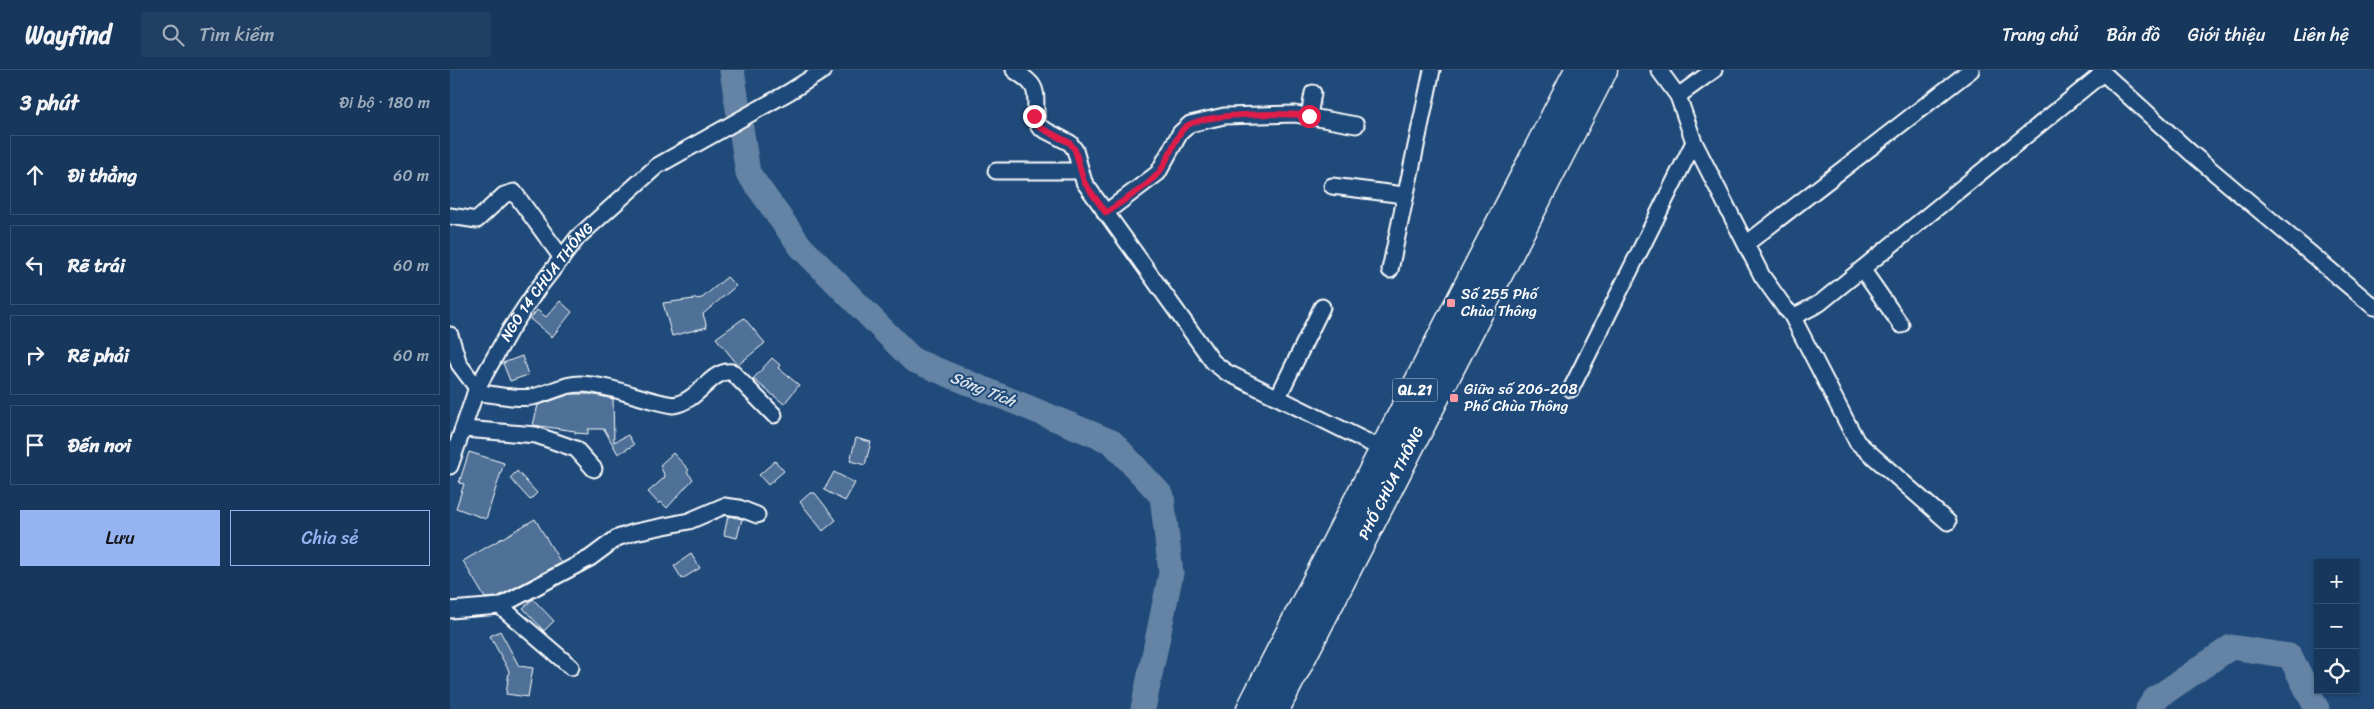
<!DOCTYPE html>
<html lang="vi">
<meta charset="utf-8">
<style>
body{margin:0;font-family:Sriracha,sans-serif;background:#203f62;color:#f1f3f6}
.controls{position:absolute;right:15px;bottom:15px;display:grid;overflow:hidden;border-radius:0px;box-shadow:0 1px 4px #0004}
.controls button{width:45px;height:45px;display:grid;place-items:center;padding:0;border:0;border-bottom:1px solid #365272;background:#17385c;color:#f1f3f6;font:25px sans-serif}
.stop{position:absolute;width:15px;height:15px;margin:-11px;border:4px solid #e11d48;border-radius:50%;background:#fff}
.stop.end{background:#e11d48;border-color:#fff;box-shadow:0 1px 5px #0008}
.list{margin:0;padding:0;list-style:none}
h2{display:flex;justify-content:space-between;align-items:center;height:65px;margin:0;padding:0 20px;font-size:21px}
h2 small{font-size:16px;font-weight:400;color:#9eacbb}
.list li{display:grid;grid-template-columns:32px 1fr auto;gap:15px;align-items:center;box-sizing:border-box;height:80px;margin:0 10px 10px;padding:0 10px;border:1px solid #365272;border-radius:0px}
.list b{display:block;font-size:19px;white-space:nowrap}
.list em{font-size:16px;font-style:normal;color:#9eacbb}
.actions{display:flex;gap:10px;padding:15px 20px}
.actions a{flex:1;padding:11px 0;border:1px solid #95b2f1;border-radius:0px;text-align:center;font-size:18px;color:#95b2f1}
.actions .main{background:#95b2f1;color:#111}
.icon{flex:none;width:28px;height:28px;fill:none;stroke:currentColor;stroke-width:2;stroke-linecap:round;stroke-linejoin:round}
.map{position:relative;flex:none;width:1924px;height:639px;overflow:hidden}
header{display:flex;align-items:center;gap:30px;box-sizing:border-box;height:70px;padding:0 25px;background:#17385c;border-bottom:1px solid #365272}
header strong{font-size:24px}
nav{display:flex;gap:28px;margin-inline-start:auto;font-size:18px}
.search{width:350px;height:45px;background:#203f62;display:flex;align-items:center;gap:12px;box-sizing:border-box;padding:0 18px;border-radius:0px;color:#9eacbb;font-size:19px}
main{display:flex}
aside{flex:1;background:#17385c}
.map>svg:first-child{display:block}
</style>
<header>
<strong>Wayfind</strong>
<div class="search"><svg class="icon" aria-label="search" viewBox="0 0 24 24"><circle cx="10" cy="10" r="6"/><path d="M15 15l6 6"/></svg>Tìm kiếm</div>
<nav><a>Trang chủ</a><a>Bản đồ</a><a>Giới thiệu</a><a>Liên hệ</a></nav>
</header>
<main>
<aside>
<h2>3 phút<small>Đi bộ · 180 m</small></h2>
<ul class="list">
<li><svg class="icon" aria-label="ahead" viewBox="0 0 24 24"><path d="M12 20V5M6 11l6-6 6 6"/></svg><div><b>Đi thẳng</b></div><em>60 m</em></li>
<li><svg class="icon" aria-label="left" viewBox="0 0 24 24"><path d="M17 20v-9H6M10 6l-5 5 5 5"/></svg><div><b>Rẽ trái</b></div><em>60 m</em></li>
<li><svg class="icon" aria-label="right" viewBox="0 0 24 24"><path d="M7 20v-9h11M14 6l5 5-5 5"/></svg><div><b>Rẽ phải</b></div><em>60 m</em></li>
<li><svg class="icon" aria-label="arrive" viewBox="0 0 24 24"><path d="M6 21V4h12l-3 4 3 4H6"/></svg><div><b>Đến nơi</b></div></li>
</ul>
<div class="actions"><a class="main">Lưu</a><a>Chia sẻ</a></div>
</aside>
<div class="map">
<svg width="1924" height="639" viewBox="0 0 1924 639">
<rect width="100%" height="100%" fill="#1f4a7a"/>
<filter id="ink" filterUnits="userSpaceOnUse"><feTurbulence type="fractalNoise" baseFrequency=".02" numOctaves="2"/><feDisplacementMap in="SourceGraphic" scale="10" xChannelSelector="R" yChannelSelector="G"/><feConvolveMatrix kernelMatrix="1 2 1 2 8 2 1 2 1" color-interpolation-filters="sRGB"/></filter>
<g filter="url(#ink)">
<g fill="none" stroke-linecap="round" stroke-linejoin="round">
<g stroke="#6583a4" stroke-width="25">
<polyline points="282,0 298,103 351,177 463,290 662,372 712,426 721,503 693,639"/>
<polyline points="1698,639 1705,629 1781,577 1840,586 1867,639"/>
</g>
</g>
<g fill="#507197" stroke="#fff">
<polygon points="277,207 286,216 253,244 257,257 222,266 213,233 252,228"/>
<polygon points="110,231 122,242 102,267 80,249 87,240 96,247"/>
<polygon points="294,248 315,273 288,295 266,268"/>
<polygon points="72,286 78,305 60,311 53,293"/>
<polygon points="322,288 330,295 328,298 349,315 334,334 303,309"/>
<polygon points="121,324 141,324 163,329 164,372 178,365 184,375 168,384 154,359 138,359 138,364 125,363 125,361 83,355 88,335"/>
<polygon points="406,368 421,372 415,395 400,391"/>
<polygon points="19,382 54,393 36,449 6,438 14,414 9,413"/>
<polygon points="223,383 239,400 237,402 243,409 217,438 211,432 209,434 198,422 215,407 210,395"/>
<polygon points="325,391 334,401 318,415 309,405"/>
<polygon points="67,401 87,423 80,430 60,408"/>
<polygon points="384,402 405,413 395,431 374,420"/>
<polygon points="360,423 365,423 386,450 373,461 350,432"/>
<polygon points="278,446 292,449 287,468 274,465"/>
<polygon points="85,449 111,493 47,527 35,528 13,491"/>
<polygon points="241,484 250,498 232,509 224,496"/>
<polygon points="83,529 104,551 94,561 73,538"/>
<polygon points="50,561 69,596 83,598 78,627 56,624 59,601 40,566"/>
</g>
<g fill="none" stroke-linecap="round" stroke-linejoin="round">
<g stroke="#fff" stroke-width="19">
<g id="street">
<path d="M 564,0 C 569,4 578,9 582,15 C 590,26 582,41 589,57 L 620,73 L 625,80 L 634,112 L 763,292 L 776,302 L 934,380"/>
<polyline points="1209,0 1228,26 1244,72 1312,206 1335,238 1341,244 1347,245 1370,233 1653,3"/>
<polyline points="1650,0 1740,82 1924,237"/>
<polyline points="1228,26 1264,0"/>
<polyline points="859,46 863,23"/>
<polyline points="546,101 630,101"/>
<polyline points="882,116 954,125"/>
<polyline points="655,143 708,103 730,63 740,54 774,46 845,44 906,55"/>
<polyline points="0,146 27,150 54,125 64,122 112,188"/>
<polyline points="1296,174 1521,0"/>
<polyline points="1412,199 1451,255"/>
<polyline points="940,200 982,0"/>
<polyline points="1341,244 1407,372 1498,452"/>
<polyline points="0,265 9,294 27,318"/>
<polyline points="1121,319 1244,72"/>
<path d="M 25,323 C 43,323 64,330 82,327 C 99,324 112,314 130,314 C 162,315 192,330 223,335 C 248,332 261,299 282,302 L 324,345"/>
<polyline points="828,327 872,237"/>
<polyline points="14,359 86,365 126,379 144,399"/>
<path id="s1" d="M 0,396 L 27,318 L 60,260 L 86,221 L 128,167 L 207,96 L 339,22 L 374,0"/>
<polyline points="50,536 121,597"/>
<polyline points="0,540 50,536 140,488 167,468 185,462 239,451 274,436 289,438 307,445"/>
</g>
</g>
<g stroke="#fff" stroke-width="31">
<g id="highway">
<polyline points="801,639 1129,0"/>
<path id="s2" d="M 825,639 L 1153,0"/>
</g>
</g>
<use href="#street" stroke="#1f4a7a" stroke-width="15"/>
<use href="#highway" stroke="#1f4a7a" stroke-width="28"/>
</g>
</g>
<g fill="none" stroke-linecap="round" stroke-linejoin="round" filter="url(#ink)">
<path stroke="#e11d48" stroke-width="6" d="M 584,46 L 589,57 L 620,73 L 625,80 L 634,112 L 656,143 C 673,130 697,118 710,101 C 719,89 725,67 734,58 C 751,42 835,43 859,46"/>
</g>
<g fill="#ff9aa2" stroke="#1f4a7a" stroke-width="2">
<rect x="996" y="228" width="10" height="10" rx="2.5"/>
<rect x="999" y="323" width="10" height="10" rx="2.5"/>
</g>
<g text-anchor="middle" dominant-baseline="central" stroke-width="4" stroke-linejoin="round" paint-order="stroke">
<rect fill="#1f4a7a" stroke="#bcc9d7" stroke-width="1" x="942.5" y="308.5" width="45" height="23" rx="4"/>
<g font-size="14" font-weight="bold" fill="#fff">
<text x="965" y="320">QL.21</text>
</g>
<g font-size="15" fill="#fff" stroke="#1f4a7a">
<text stroke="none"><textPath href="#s1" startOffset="210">NGÕ 14 CHÙA THÔNG</textPath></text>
<text stroke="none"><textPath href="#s2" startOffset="254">PHỐ CHÙA THÔNG</textPath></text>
</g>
<g font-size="15" fill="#fff" stroke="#1f4a7a" text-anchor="start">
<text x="1011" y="224">Số 255 Phố<tspan x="1011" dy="17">Chùa Thông</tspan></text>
<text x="1014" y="319">Giữa số 206-208<tspan x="1014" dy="17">Phố Chùa Thông</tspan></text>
</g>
<g font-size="16" font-style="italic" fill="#d8e0e8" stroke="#1f4a7a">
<text transform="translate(533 319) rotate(22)">Sông Tích</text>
</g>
</g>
</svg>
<div class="controls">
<button>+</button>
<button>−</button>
<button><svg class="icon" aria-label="locate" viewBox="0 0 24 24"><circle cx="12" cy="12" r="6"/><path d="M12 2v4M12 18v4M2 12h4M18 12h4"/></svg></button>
</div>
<div class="stop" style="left:859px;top:46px"></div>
<div class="stop end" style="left:584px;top:46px"></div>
</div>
</main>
